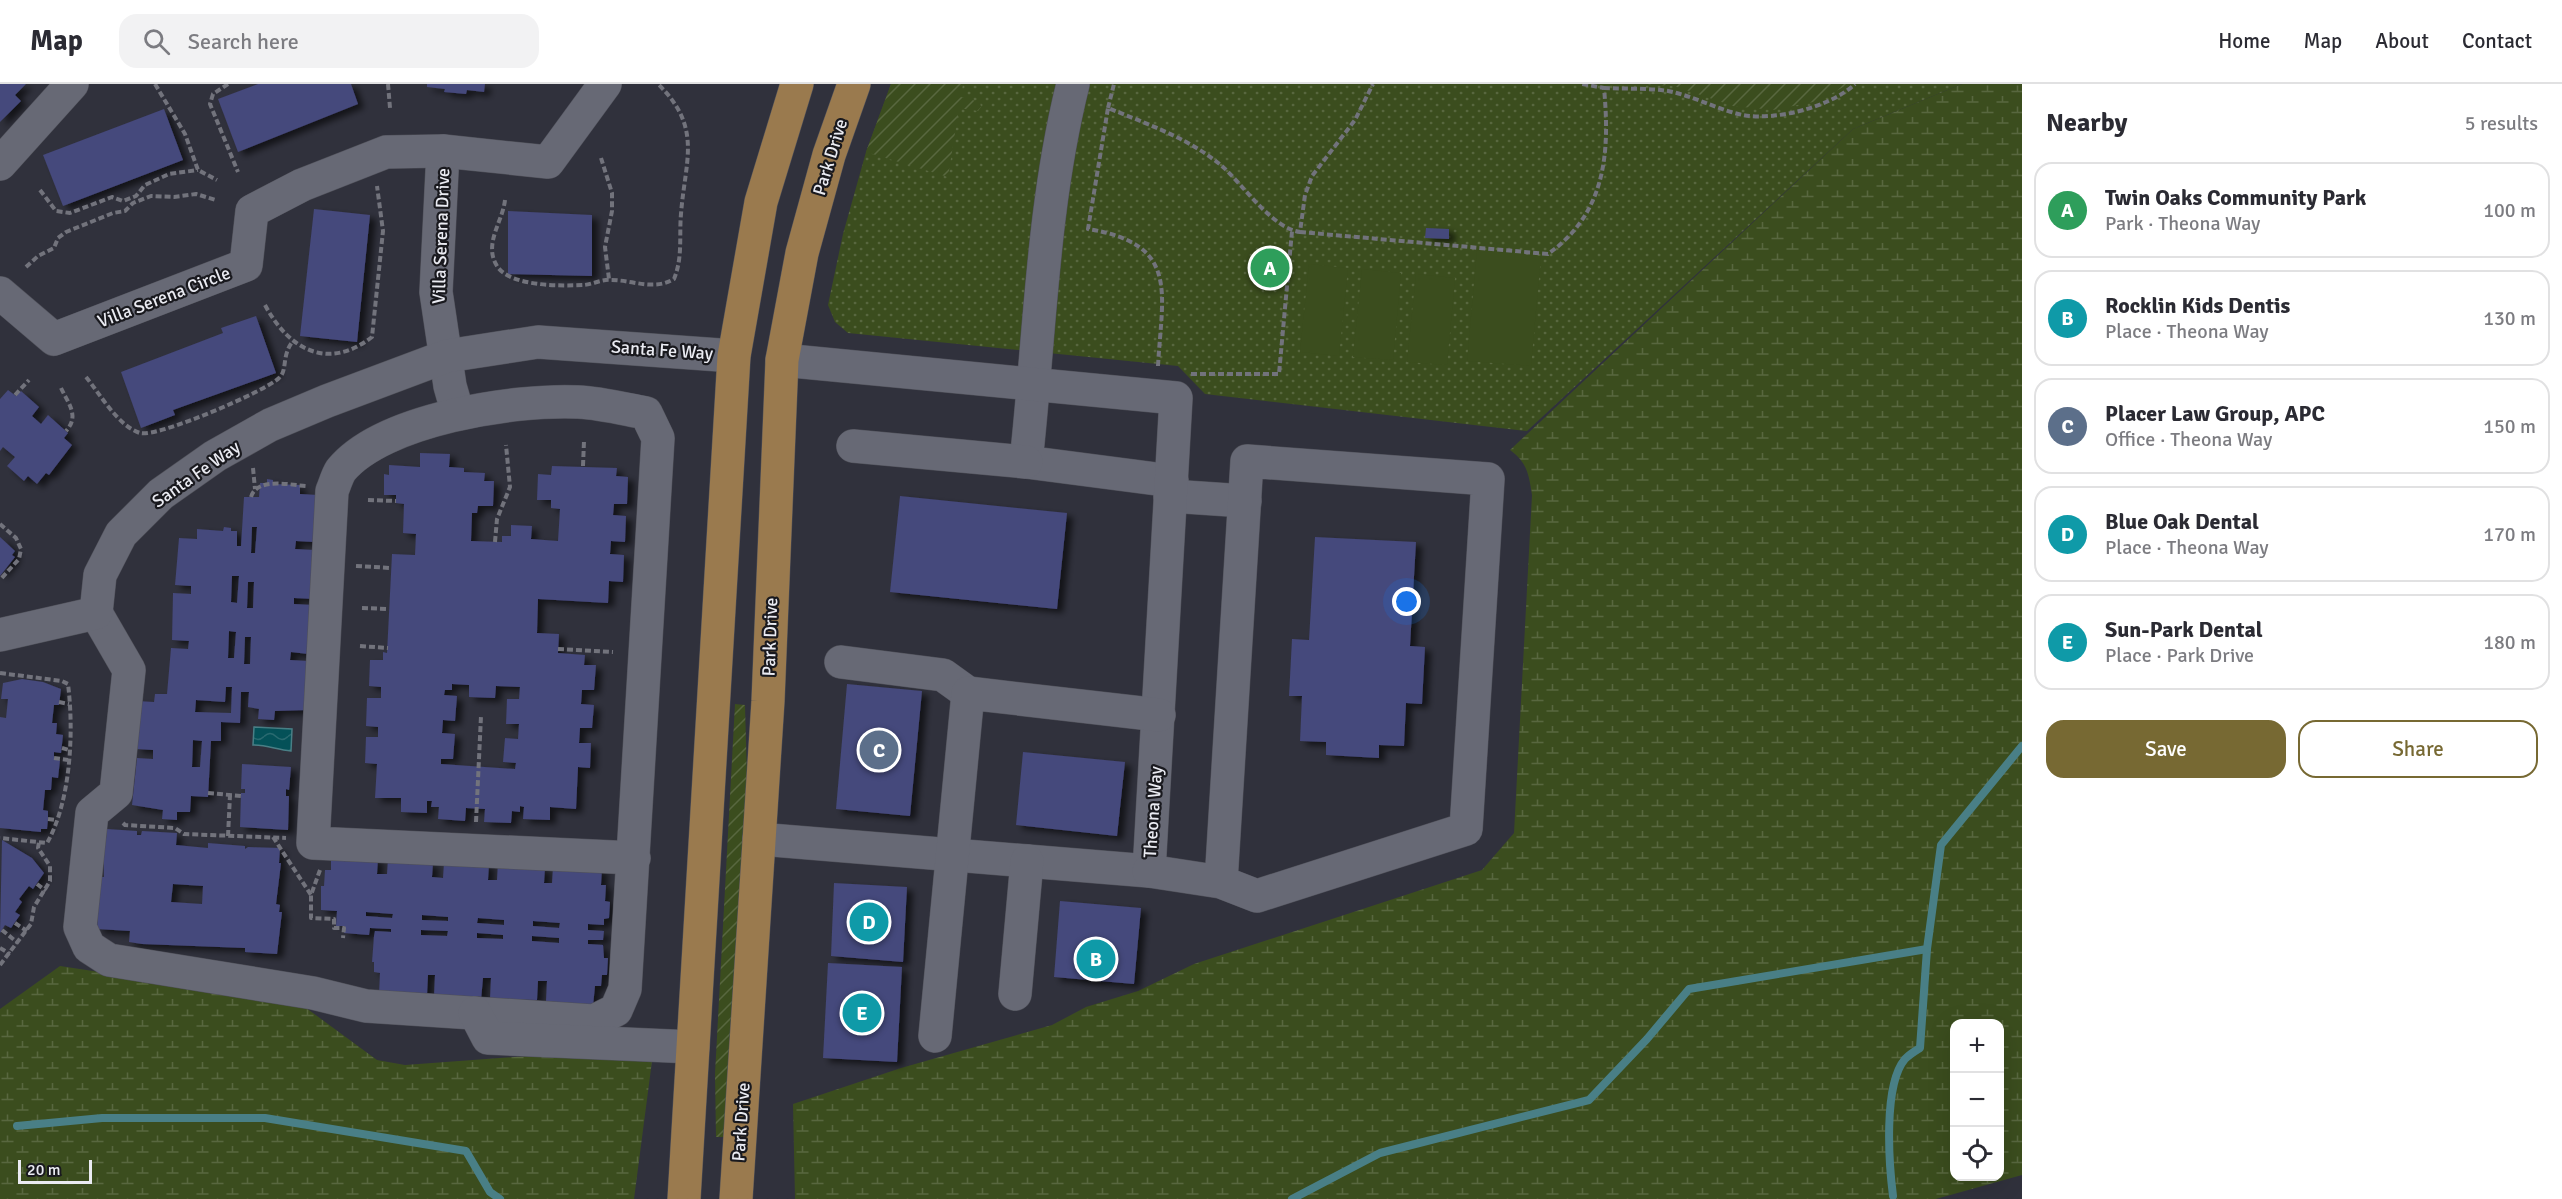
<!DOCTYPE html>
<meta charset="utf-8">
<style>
body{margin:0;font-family:Signika,sans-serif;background:#f2f2f3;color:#2b2b33}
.controls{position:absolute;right:18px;bottom:18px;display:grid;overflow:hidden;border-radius:12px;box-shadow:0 6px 24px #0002}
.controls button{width:54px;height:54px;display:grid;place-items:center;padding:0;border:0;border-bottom:2px solid #e1e1e2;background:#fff;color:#2b2b33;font:30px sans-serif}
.scale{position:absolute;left:18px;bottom:15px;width:74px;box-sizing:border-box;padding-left:6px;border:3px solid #eaebf2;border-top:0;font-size:16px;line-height:21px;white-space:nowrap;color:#eaebf2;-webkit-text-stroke:4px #19191e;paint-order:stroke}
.you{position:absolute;left:1407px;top:518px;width:21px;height:21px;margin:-15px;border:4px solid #fff;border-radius:50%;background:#1a73e8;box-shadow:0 0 0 9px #1a73e833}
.badge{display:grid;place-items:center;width:39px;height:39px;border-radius:50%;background:#776933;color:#fff;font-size:20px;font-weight:700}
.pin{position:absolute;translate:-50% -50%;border:3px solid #fff;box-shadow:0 2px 6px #0006}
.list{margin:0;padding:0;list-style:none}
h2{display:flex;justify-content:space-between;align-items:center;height:78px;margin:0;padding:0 24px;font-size:26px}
h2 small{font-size:20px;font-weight:400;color:#7c7c81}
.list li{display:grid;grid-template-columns:39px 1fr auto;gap:18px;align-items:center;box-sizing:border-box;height:96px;margin:0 12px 12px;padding:0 12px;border:2px solid #e1e1e2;border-radius:18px}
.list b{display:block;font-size:22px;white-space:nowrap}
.list p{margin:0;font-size:20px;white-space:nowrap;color:#7c7c81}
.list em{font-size:20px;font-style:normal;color:#7c7c81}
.actions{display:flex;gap:12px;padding:18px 24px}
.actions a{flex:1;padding:14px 0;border:2px solid #776933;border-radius:18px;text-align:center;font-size:21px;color:#776933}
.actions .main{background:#776933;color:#fff}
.icon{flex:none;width:33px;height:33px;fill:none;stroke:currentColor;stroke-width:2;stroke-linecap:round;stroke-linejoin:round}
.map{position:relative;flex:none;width:2022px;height:1115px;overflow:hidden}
header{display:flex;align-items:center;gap:36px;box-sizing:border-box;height:84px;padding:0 30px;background:#fff;border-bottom:2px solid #e1e1e2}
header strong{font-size:28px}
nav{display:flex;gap:33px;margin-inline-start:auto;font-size:21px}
.search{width:420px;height:54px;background:#f2f2f3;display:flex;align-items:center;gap:15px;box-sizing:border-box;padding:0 21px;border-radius:18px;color:#7c7c81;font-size:22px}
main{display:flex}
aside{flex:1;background:#fff}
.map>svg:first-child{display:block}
</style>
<header>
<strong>Map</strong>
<div class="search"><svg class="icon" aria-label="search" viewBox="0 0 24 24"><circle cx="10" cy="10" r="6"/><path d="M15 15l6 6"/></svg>Search here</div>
<nav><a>Home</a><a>Map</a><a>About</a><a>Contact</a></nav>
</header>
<main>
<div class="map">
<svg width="2022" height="1115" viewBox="0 0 2022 1115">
<defs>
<pattern id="wetland-marsh" width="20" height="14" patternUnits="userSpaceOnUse" patternTransform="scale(1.5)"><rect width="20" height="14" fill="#3b4d1e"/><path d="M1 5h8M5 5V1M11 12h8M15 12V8" fill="none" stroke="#58673f"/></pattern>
<pattern id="park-dots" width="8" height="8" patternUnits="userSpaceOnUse" patternTransform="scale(1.5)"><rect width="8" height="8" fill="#3b4d1e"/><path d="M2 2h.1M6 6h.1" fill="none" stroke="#58673f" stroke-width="1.8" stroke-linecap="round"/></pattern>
<pattern id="garden-furrows" width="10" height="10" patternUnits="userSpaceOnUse" patternTransform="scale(1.5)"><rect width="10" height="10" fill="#3b4d1e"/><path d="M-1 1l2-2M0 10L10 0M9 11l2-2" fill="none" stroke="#58673f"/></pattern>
<pattern id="water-waves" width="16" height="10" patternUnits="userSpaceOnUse" patternTransform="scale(1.5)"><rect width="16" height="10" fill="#045158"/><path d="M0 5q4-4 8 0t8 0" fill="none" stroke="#296a70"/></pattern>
<filter id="shadow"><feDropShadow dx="6" dy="4" stdDeviation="3" flood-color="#0009"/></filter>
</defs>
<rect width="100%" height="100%" fill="#30313c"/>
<g fill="url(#wetland-marsh)" fill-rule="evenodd">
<path d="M 1962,0 L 2022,0 L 2022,1091 L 1936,1115 L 795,1115 L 793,1020 L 901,984 L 1052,941 L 1086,923 L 1138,907 L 1194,880 L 1482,786 L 1514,749 L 1532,411 C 1529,391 1527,378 1510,366 L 1853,45 ZM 1954,940 L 2000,940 L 2000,1092 L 1954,1092 Z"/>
<polygon points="60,882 298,918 377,976 405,981 583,968 652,977 634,1115 0,1115 0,925"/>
</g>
<polygon fill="url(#park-dots)" points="891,0 1962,0 1853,45 1527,347 1205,310 1178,282 848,249 835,238 828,221 843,150 866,68"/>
<g fill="url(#garden-furrows)">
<polygon points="891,0 963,0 961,13 980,18 981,23 978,27 959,24 948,93 866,68"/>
<polygon points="1641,0 1849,0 1818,17 1773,26 1733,22 1674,2"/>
<polygon points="735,620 745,621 747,694 726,1053 716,1053 715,990"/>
</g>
<g fill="#3b4d1e">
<polygon points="1477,166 1541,172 1531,282 1467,277"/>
<polygon points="1309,180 1348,184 1339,272 1300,268"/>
<polygon points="1362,185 1401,189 1393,276 1353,273"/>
<polygon points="1416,190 1455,194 1447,281 1407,278"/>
</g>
<path fill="url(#water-waves)" stroke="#497f86" stroke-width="1.5" d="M 254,643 L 292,645 L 291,667 C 277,666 268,661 253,661 Z"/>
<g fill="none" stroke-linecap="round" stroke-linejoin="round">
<g stroke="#497f86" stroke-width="8">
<polyline points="17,1042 102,1034 265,1034 466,1067 490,1108 500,1115"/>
<path d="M 1893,1112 C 1889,1080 1883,1001 1905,975 C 1909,971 1915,967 1920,964 L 1927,865"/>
<polyline points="1292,1115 1380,1069 1589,1016 1647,955 1689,905 1927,865 1941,761 2022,662"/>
</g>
</g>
<g fill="#45487b" fill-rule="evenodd" filter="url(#shadow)">
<polygon points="0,0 26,0 15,11 21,17 0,38"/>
<polygon points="258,0 351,0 358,20 238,68 218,15"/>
<polygon points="427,0 485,0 484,8 467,6 466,10 444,8 445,5 427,3"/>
<polygon points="164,25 183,76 63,122 43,71"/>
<polygon points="314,125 370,131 357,258 300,252"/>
<polygon points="508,127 592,131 592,192 508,190"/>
<polygon points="1426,144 1449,145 1449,155 1425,154"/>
<polygon points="256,232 276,289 173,326 175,331 141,344 121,288 223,249 221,244"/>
<polygon points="8,306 16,312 21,307 39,323 32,332 41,340 48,331 68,349 64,354 72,361 49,391 46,389 37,400 28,392 24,397 7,382 15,373 3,363 0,367 0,315"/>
<path d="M 420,369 L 450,370 L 449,383 L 464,384 L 464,388 L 485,389 L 484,397 L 494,397 L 493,422 L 478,422 L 477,429 L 472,429 L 471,457 L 502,458 L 502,452 L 511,452 L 511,441 L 532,442 L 531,455 L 558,457 L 560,425 L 551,424 L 551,416 L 537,416 L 538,390 L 551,391 L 552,382 L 617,384 L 616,392 L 628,393 L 627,420 L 614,420 L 613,431 L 626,432 L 625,458 L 611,457 L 610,470 L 624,471 L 623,498 L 609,497 L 608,519 L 538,515 L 537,549 L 559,550 L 558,569 L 585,571 L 584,581 L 596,581 L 594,606 L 582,606 L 581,620 L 594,621 L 592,644 L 580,644 L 579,659 L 591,659 L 590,684 L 578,683 L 576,725 L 550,723 L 550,736 L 523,735 L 524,723 L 520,722 L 520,728 L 512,727 L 511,739 L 484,738 L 485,725 L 466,724 L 465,737 L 438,735 L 439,723 L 431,723 L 432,717 L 427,717 L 427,729 L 401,728 L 401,714 L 375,714 L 377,680 L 365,679 L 366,653 L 378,653 L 378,643 L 366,642 L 367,614 L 381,614 L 381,603 L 369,602 L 370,576 L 383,576 L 383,568 L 387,569 L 392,470 L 415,471 L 416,450 L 403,449 L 404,420 L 396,419 L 396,411 L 384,411 L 384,390 L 389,391 L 389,381 L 420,383 ZM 452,600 L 469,601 L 469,613 L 495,614 L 496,602 L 520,603 L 519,615 L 507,615 L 506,640 L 519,640 L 518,655 L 505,654 L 503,678 L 516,679 L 515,685 L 441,680 L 441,675 L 453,675 L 455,650 L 442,649 L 443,636 L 455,637 L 457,612 L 444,611 L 445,606 L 452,606 Z"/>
<path d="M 267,395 L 273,396 L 273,400 L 300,401 L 300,410 L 318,411 L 314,458 L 296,457 L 295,465 L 314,466 L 314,515 L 294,514 L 294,520 L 313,521 L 308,570 L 291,568 L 290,576 L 308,577 L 308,626 L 275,627 L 274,636 L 258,635 L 259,625 L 248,623 L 249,608 L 241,608 L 240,639 L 221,638 L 221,657 L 211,657 L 208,713 L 191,712 L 190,728 L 177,728 L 177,736 L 162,735 L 163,726 L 132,721 L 137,674 L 153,675 L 153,666 L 136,665 L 137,617 L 154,618 L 155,610 L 167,610 L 171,564 L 188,565 L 189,557 L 172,556 L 173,509 L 191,510 L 191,502 L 175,501 L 179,454 L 197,455 L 197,445 L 223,447 L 224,443 L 231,444 L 231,447 L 237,447 L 237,462 L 241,462 L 244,413 L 259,413 L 260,399 L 267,399 ZM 252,443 L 257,443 L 255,469 L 251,469 ZM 232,492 L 239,492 L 237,519 L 231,518 ZM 248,498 L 254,498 L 253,524 L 247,524 ZM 229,547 L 236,548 L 234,574 L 228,574 ZM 245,553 L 251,553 L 250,580 L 244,580 ZM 226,603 L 232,603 L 231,629 L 195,628 L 196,616 L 225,618 ZM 193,656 L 202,657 L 200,683 L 192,683 Z"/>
<polygon points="900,412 1067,429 1057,525 890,508"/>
<polygon points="0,453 15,467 12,471 15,473 0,492"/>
<polygon points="1315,453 1416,458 1410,562 1425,563 1422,620 1406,619 1404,662 1379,661 1379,674 1326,671 1326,658 1300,657 1302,612 1289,612 1292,555 1309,556"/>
<polygon points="22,595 43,598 61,605 59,621 54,621 52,639 57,639 56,650 63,651 61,669 54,668 54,676 60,676 58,694 52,693 51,706 45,706 43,726 48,727 48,735 47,745 41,745 41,748 0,744 0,633 6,634 8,615 1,615 3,599"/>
<polygon points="847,600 922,607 910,732 836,725"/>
<polygon points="1023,668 1125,678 1117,752 1016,741"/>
<polygon points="242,680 291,683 289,706 286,705 286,712 289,712 288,746 240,743 241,709 245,709 245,705 241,705"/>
<path d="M 107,745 L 137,747 L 137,751 L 141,751 L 142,747 L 177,749 L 176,761 L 208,764 L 208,759 L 245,762 L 245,765 L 248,763 L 280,764 L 279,779 L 281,779 L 276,820 L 280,821 L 279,828 L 282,828 L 277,870 L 245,868 L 245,864 L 142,860 L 129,858 L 130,847 L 97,845 L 99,793 L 104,793 L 103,753 L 106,754 ZM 173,800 L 203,802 L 202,820 L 171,818 Z"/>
<polygon points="2,756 32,774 44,789 33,805 29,802 19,815 22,818 15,828 20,831 11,844 5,841 0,849"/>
<path d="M 331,770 L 378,775 L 377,790 L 387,790 L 388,775 L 433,779 L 432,793 L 443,794 L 444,779 L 489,780 L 488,796 L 497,796 L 498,779 L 545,784 L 544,799 L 552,799 L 553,784 L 602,784 L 601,801 L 606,801 L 605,817 L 610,818 L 609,834 L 604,835 L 604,841 L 588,840 L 588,846 L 604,847 L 603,856 L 588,856 L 588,860 L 603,861 L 604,874 L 608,874 L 607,891 L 602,891 L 601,902 L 595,902 L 593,922 L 546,917 L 547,897 L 538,897 L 537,916 L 490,915 L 491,894 L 483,894 L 481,916 L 434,912 L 435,891 L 428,891 L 427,911 L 379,910 L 380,889 L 374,888 L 374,878 L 372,878 L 374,852 L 375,847 L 391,848 L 391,845 L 370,844 L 369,851 L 344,849 L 345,842 L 336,842 L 337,827 L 321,826 L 321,802 L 324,802 L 325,786 L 331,786 ZM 366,828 L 393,830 L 392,834 L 366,832 ZM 422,831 L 448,833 L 448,837 L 422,836 ZM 478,834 L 504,836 L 504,841 L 477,839 ZM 533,837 L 560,839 L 559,844 L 533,842 ZM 421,846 L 448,847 L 447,852 L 421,851 ZM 477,849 L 503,851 L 503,855 L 477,854 ZM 532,852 L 559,854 L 559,859 L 532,857 Z"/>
<polygon points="834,799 907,803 903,878 831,872"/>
<polygon points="1060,817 1141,824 1134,900 1054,893"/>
<polygon points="828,879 902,883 897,978 823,974"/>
</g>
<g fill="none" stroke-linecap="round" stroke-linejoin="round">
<g stroke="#4f5059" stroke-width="34">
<g id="minor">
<path d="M 1073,0 C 1042,124 1040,251 1026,378 L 1172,397"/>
<polyline points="443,67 436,208 450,302 458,330"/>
<polyline points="0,80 72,0"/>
<polyline points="0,209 54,255 246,181 252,127 302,101 386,68 443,67 548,78 605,0"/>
<polyline points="853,362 1026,378"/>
<polyline points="1170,412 1245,417"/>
<path d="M 96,529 L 129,586 L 116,709 L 92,729 L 80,843 L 89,863 L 109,876 L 313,909 L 366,922 L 594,937 L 616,926 L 625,905 L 658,354 L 646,329 C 624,325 601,319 578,318 C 515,315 383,335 341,386 C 337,392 335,400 332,407 L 313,759 L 634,774"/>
<polyline points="0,551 96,529 100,491 121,450 161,410 215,372 270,341 327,317 447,272 538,258 734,272"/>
<polyline points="841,578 943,591 968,609"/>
<polyline points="759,755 1149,787 1176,314 782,276"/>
<polyline points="1149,787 1221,798 1257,812 1466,745 1488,395 1247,377 1221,798"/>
<polyline points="1015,910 1027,777"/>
<polyline points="475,929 488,954 693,963"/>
<polyline points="935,952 968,609 1159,631"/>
</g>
</g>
<g stroke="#4f5059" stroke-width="34">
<g id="major">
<polyline points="684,1115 734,272 761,118 797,0"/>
<polyline points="736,1115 768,617 782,276 802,169 829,71 854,0"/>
</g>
</g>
<g stroke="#72737c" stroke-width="4" stroke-dasharray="6 3" stroke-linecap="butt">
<polyline points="155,0 185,50 198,86 217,96"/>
<polyline points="228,0 213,10 210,20 238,88"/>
<polyline points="388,0 390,24"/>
<path d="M 1604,4 C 1625,5 1648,4 1668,7 C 1694,12 1718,26 1743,31 C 1775,37 1831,23 1855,0"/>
<polyline points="1108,24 1114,0"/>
<polyline points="601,74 612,109 612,127 605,163 609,195"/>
<polyline points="40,106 56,127 70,129 112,113 123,117 136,112 145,101 169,90 198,86"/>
<path d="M 505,116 C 503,137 483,160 497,182 C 510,203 562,202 584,201 C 593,200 603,195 611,196 C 632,196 654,207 674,195 C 683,173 679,152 681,130 C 685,76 703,44 658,0"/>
<path d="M 1300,148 L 1548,170 C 1606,129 1610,69 1604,4 L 1582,0"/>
<polyline points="26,183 38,172 54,164 58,154 66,148 113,129 125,127 133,119 151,112 174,113 196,110 216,116"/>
<path d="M 265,221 C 289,266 328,287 372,253 L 383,147 L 377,102"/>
<path d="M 1158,282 C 1162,208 1180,160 1088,145 L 1108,24 C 1147,40 1191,55 1223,83 C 1244,102 1272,144 1300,148 L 1305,111 L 1312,92 L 1355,36 L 1373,0"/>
<polyline points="1191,290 1279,290 1292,147"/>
<path d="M 86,293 C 100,310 118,342 140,349 C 157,354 266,307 279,294 C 288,286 281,272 293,257"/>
<path d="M 61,304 C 68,319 80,332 66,347"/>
<polyline points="15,311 29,296"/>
<polyline points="583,382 584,357"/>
<polyline points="253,384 255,405"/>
<path d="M 251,413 C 257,393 290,401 306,402"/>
<polyline points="368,416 396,417"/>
<polyline points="0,440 16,454 21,465 19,475 0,496"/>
<polyline points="495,458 497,435 510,403 506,361"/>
<polyline points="356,482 391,484"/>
<polyline points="362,524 389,525"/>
<polyline points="360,562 388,564"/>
<polyline points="558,565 613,568"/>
<path d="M 0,589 L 62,597 L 68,600 C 74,647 71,717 47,759 L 0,754"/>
<polyline points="59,618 69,620"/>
<polyline points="62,664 69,666"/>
<polyline points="54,674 68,676"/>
<polyline points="208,709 241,712"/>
<polyline points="48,735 56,736"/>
<polyline points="476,738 481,632"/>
<polyline points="123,739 125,741 175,744 184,750 286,754"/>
<polyline points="228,752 230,711"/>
<polyline points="273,753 311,811"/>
<polyline points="320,786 311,811 311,834 334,835 334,844 344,844 343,854"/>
<polyline points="37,800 46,807"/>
<polyline points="15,839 27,847"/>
<polyline points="2,846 18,859"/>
<polyline points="0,864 10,870"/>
<polyline points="0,881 31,840 34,823 50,797 50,782 38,764 39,758"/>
</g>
<use href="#minor" stroke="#676975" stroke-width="33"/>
<use href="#major" stroke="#9a7a4e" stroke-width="33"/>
</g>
<g text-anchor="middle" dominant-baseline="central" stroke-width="4.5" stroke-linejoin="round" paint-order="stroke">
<g font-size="18" fill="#eaebf2" stroke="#19191e">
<text transform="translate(830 73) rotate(-73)">Park Drive</text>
<text transform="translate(441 152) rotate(-88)">Villa Serena Drive</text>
<text transform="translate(164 213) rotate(-21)">Villa Serena Circle</text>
<text transform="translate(662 266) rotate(4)">Santa Fe Way</text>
<text transform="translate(196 390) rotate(-35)">Santa Fe Way</text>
<text transform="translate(770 553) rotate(-88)">Park Drive</text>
<text transform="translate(1153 728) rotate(-86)">Theona Way</text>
<text transform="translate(741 1038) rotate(-86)">Park Drive</text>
</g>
</g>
</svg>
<div class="controls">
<button>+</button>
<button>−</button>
<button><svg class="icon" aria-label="locate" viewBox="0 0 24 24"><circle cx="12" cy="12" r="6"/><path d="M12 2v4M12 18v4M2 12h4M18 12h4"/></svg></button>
</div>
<div class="scale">20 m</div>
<div class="you"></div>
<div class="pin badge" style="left:1270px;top:184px;background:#2e9e5b">A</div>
<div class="pin badge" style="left:1096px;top:875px;background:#0f9aa8">B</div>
<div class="pin badge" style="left:879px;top:666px;background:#5c6f8a">C</div>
<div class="pin badge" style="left:869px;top:838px;background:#0f9aa8">D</div>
<div class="pin badge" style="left:862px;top:929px;background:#0f9aa8">E</div>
</div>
<aside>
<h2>Nearby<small>5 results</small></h2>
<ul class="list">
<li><span class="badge" style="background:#2e9e5b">A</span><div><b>Twin Oaks Community Park</b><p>Park · Theona Way</p></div><em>100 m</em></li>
<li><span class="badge" style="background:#0f9aa8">B</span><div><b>Rocklin Kids Dentis</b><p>Place · Theona Way</p></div><em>130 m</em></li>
<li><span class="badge" style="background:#5c6f8a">C</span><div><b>Placer Law Group, APC</b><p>Office · Theona Way</p></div><em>150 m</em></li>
<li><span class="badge" style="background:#0f9aa8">D</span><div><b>Blue Oak Dental</b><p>Place · Theona Way</p></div><em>170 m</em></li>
<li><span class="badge" style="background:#0f9aa8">E</span><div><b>Sun-Park Dental</b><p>Place · Park Drive</p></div><em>180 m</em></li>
</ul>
<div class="actions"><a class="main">Save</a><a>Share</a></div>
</aside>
</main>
